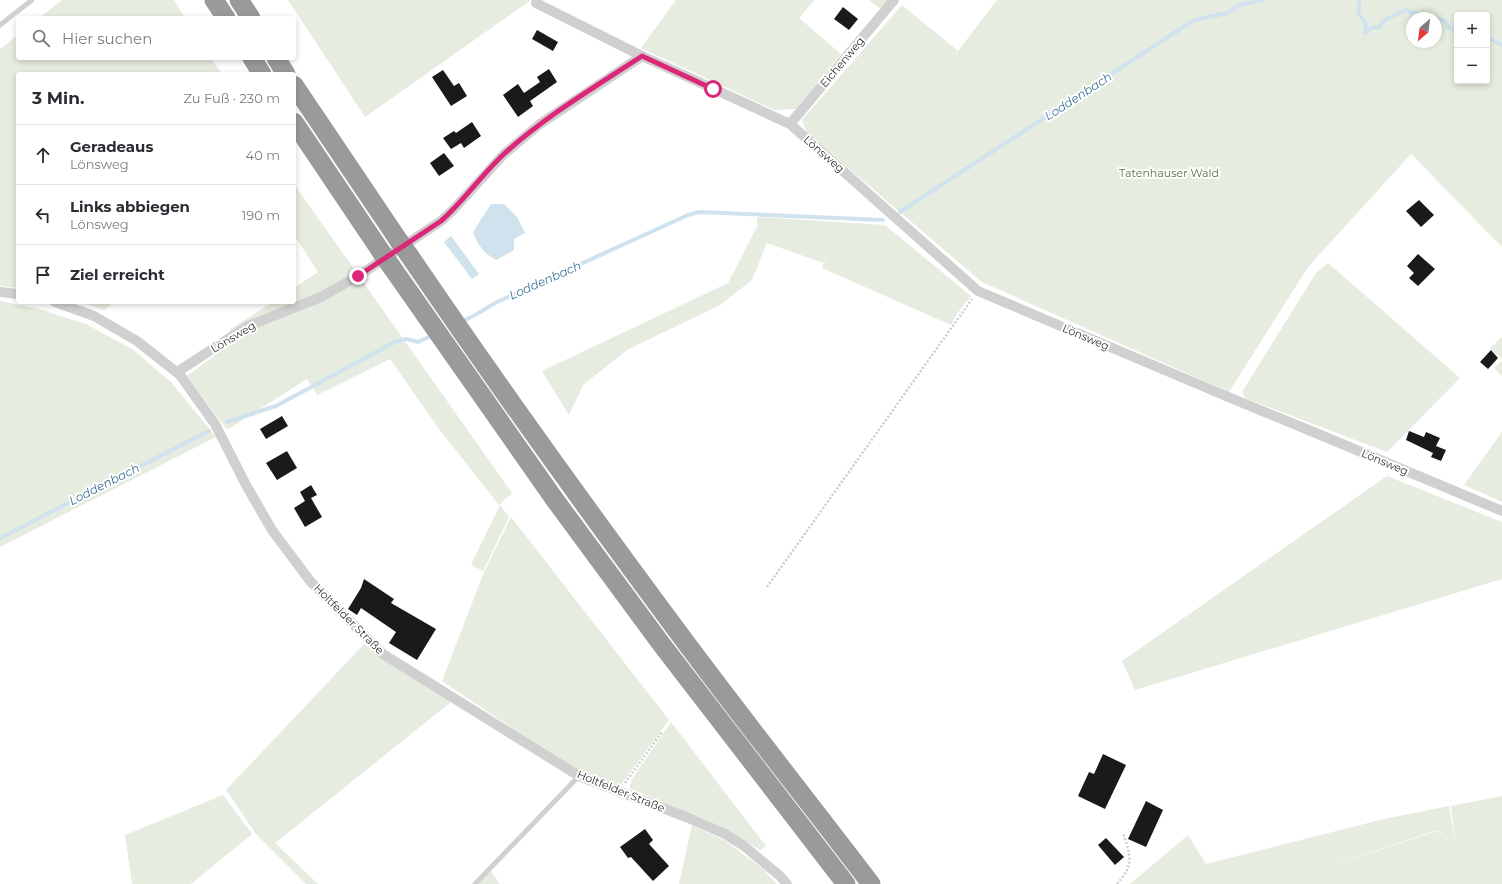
<!DOCTYPE html>
<html lang="de">
<meta charset="utf-8">
<style>
body{margin:0;font-family:Montserrat,sans-serif;background:#f2f2f3;color:#2b2b33}
.controls{position:absolute;right:12px;top:12px;display:grid;overflow:hidden;border-radius:4px;box-shadow:0 2px 6px #0003}
.controls button{width:36px;height:36px;display:grid;place-items:center;padding:0;border:0;border-bottom:1px solid #e1e1e2;background:#fff;color:#2b2b33;font:20px sans-serif}
.compass{position:absolute;left:1406px;top:12px;width:36px;height:36px;border-radius:50%;background:#fff;box-shadow:0 2px 6px #0003;rotate:208deg}
.stop{position:absolute;width:12px;height:12px;margin:-9px;border:3px solid #db2777;border-radius:50%;background:#fff}
.stop.end{background:#db2777;border-color:#fff;box-shadow:0 1px 4px #0008}
.list{margin:0;padding:0;list-style:none}
h2{display:flex;justify-content:space-between;align-items:center;height:52px;margin:0;padding:0 16px;font-size:17px}
h2 small{font-size:13px;font-weight:400;color:#7c7c81}
.list li{display:grid;grid-template-columns:26px 1fr auto;gap:12px;align-items:center;box-sizing:border-box;height:60px;padding:0 16px;border-top:1px solid #e1e1e2}
.list b{display:block;font-size:15px;white-space:nowrap}
.list p{margin:0;font-size:13px;white-space:nowrap;color:#7c7c81}
.list em{font-size:13px;font-style:normal;color:#7c7c81}
.icon{flex:none;width:22px;height:22px;fill:none;stroke:currentColor;stroke-width:2;stroke-linecap:round;stroke-linejoin:round}
.map{position:relative;flex:none;width:1502px;height:884px;overflow:hidden}
.search{position:absolute;background:#fff;box-shadow:0 2px 6px #0003;left:16px;top:16px;width:280px;height:44px;display:flex;align-items:center;gap:10px;box-sizing:border-box;padding:0 14px;border-radius:4px;color:#7c7c81;font-size:15px}
.panel{position:absolute;background:#fff;box-shadow:0 2px 6px #0003;left:16px;top:72px;width:280px;height:232px;border-radius:4px}
.map>svg:first-child{display:block}
</style>
<div class="map">
<svg width="1502" height="884" viewBox="0 0 1502 884">
<rect width="100%" height="100%" fill="#fff"/>
<g fill="#e6ecdf" fill-rule="evenodd">
<polygon points="62,0 174,0 185,18 39,18"/>
<polygon points="288,0 531,0 365,117"/>
<polygon points="676,0 815,0 799,18 841,54 796,109 774,110 641,48"/>
<polygon points="869,0 888,0 881,9"/>
<path d="M 997,0 L 1502,0 L 1502,247 L 1411,154 L 1308,267 L 1229,392 L 982,282 L 807,133 L 802,120 L 902,5 L 958,51 ZM 1457,15 L 1487,15 L 1487,81 L 1457,81 ZM 1412,18 L 1436,18 L 1436,42 L 1412,42 Z"/>
<polygon points="18,35 18,58 211,58 222,74 18,74 18,288 0,286 0,49"/>
<polygon points="294,184 512,493 499,505 439,429 390,359 317,395 307,379 227,430 187,376 238,338 229,330 273,302 294,302 294,288 318,272 294,235"/>
<polygon points="757,217 885,225 971,296 956,315 951,325 822,268 827,254 823,263 767,243 752,280 720,305 627,350 583,385 569,415 542,371 728,283 758,225 757,224"/>
<polygon points="1328,263 1460,378 1387,452 1245,398 1242,392 1316,273"/>
<polygon points="0,301 39,309 86,324 132,349 171,382 216,437 0,547"/>
<polygon points="81,302 114,302 104,310"/>
<polygon points="1502,337 1502,359 1490,348"/>
<polygon points="1502,361 1502,376 1494,368"/>
<polygon points="1502,432 1502,502 1464,485"/>
<polygon points="1387,476 1502,522 1502,579 1135,690 1122,661"/>
<polygon points="500,505 509,517 483,571 471,565"/>
<polygon points="511,517 669,720 617,790 580,774 442,681 484,572"/>
<polygon points="364,644 451,702 275,843 318,884 306,884 256,834 226,790"/>
<polygon points="671,722 766,846 760,850 732,833 702,819 629,788 632,779"/>
<polygon points="223,795 252,834 191,884 132,884 125,835"/>
<path d="M 1502,796 L 1502,884 L 1130,884 L 1188,835 L 1206,864 L 1384,819 L 1449,806 L 1456,845 L 1451,806 ZM 1437,830 L 1450,841 L 1437,831 L 1308,874 Z"/>
<polygon points="692,825 724,840 763,869 777,884 679,884"/>
<polygon points="491,871 500,884 479,884"/>
</g>
<g fill="#cfe2ee">
<path d="M 491,204 L 504,204 L 517,217 L 525,233 L 514,239 L 514,250 L 496,260 C 485,254 477,245 473,232 Z"/>
<polygon points="451,236 479,274 472,279 444,242"/>
</g>
<g fill="none" stroke-linecap="round" stroke-linejoin="round">
<g stroke="#cfe2ee" stroke-width="4">
<polyline points="1358,0 1360,5 1358,12 1366,24 1365,33 1373,27 1378,28 1385,20 1406,10 1428,18"/>
<polyline points="1436,19 1445,21 1449,28 1457,30"/>
<polyline points="1487,37 1502,45"/>
<polyline points="900,212 1194,20 1228,13 1239,5 1263,0"/>
<polyline points="461,322 477,314 495,303 688,215 699,212 883,220"/>
<polyline points="227,422 276,406 395,342 406,339 418,342 433,335"/>
<polyline points="0,538 209,431"/>
</g>
</g>
<g fill="#1a1a1a">
<polygon points="843,7 858,19 849,30 834,19"/>
<polygon points="537,30 558,42 553,51 532,39"/>
<polygon points="549,69 557,82 530,101 533,106 518,117 503,95 518,84 524,93 540,82 537,77"/>
<polygon points="443,70 454,86 459,83 467,96 451,106 432,77"/>
<polygon points="472,122 481,136 464,148 461,143 451,149 443,138 454,131 456,133"/>
<polygon points="444,153 454,166 439,176 430,163"/>
<polygon points="1419,200 1434,215 1421,227 1406,211"/>
<polygon points="1418,254 1435,269 1418,286 1409,278 1414,273 1407,266"/>
<polygon points="1491,350 1498,358 1488,369 1480,362"/>
<polygon points="282,416 288,426 266,439 260,429"/>
<polygon points="1409,431 1424,437 1426,432 1440,438 1436,446 1446,450 1441,461 1431,457 1433,453 1406,440"/>
<polygon points="287,451 297,468 277,480 266,463"/>
<polygon points="311,485 317,495 311,498 322,517 305,527 294,508 305,501 300,492"/>
<polygon points="364,579 394,599 391,603 436,629 417,660 389,643 396,632 361,608 357,615 348,609 361,588"/>
<polygon points="1103,754 1126,765 1105,809 1078,796 1089,772 1094,774"/>
<polygon points="1146,801 1163,810 1146,847 1128,839"/>
<polygon points="645,829 653,840 649,844 669,866 653,881 631,857 628,858 620,847"/>
<polygon points="1106,838 1124,857 1115,865 1098,845"/>
</g>
<g fill="none" stroke-linecap="round" stroke-linejoin="round">
<g stroke="#cdcdcd" stroke-width="2.5" stroke-dasharray="2 2" stroke-linecap="butt">
<polyline points="767,587 972,299"/>
<polyline points="625,783 662,732"/>
<path d="M 1117,884 C 1134,865 1131,856 1123,833"/>
</g>
<g stroke="#d0d0d0" stroke-width="5">
<polyline points="0,25 32,0"/>
<polyline points="475,884 579,776"/>
</g>
<g stroke="#d0d0d0" stroke-width="10">
<polyline points="536,3 642,56 790,124 978,291 1233,399 1311,431 1502,511"/>
<polyline points="790,124 894,0"/>
<polyline points="0,292 18,294"/>
<polyline points="55,302 94,316 137,341 180,375 215,424 246,485 272,530 310,581 383,654 579,776 686,817 725,834 744,846 780,876 787,884"/>
<polyline points="177,372 248,326 321,297 358,276 441,221 453,210 504,154 540,124 642,56"/>
</g>
<g stroke="#9a9a9a" stroke-width="19">
<polyline points="214,0 226,18"/>
<polyline points="239,0 251,18"/>
<polyline points="252,58 262,74"/>
<polyline points="276,58 286,74"/>
<polyline points="294,85 399,241"/>
<polyline points="294,122 382,253"/>
<path d="M 409,255 C 496,383 586,508 678,632 C 741,717 807,800 871,884"/>
<polyline points="391,266 555,500 662,645 846,884"/>
</g>
<g stroke="#9a9a9a" stroke-width="19">
<polyline points="399,241 409,255"/>
<polyline points="382,253 391,266"/>
</g>
</g>
<g fill="none" stroke-linecap="round" stroke-linejoin="round">
<path stroke="#db2777" stroke-width="5" d="M 358,276 L 441,221 C 464,201 482,174 505,153 C 547,115 595,87 642,56 L 713,89"/>
</g>
<g text-anchor="middle" dominant-baseline="central" stroke-width="4" stroke-linejoin="round" paint-order="stroke">
<g font-size="11" fill="#333" stroke="#fff">
<text transform="translate(842 62) rotate(-50)">Eichenweg</text>
<text transform="translate(824 154) rotate(41)">Lönsweg</text>
<text transform="translate(233 337) rotate(-31)">Lönsweg</text>
<text transform="translate(1086 337) rotate(23)">Lönsweg</text>
<text transform="translate(1385 462) rotate(23)">Lönsweg</text>
<text transform="translate(349 619) rotate(45)">Holtfelder Straße</text>
<text transform="translate(621 791) rotate(22)">Holtfelder Straße</text>
</g>
<g font-size="11" fill="#56703f" stroke="#fff">
<text x="1169" y="173">Tatenhauser Wald</text>
</g>
<g font-size="12" font-style="italic" fill="#3f7597" stroke="#fff">
<text transform="translate(1078 96) rotate(-33)">Loddenbach</text>
<text transform="translate(545 280) rotate(-24)">Loddenbach</text>
<text transform="translate(104 484) rotate(-27)">Loddenbach</text>
</g>
</g>
</svg>
<div class="controls">
<button>+</button>
<button>−</button>
</div>
<svg class="compass" viewBox="-18 -18 36 36"><path d="M0-13l5 13h-10z" fill="#e53935"/><path d="M0 13l5-13h-10z" fill="#7c7c81"/></svg>
<div class="stop" style="left:713px;top:89px"></div>
<div class="stop end" style="left:358px;top:276px"></div>
<div class="search"><svg class="icon" aria-label="search" viewBox="0 0 24 24"><circle cx="10" cy="10" r="6"/><path d="M15 15l6 6"/></svg>Hier suchen</div>
<section class="panel">
<h2>3 Min.<small>Zu Fuß · 230 m</small></h2>
<ul class="list">
<li><svg class="icon" aria-label="ahead" viewBox="0 0 24 24"><path d="M12 20V5M6 11l6-6 6 6"/></svg><div><b>Geradeaus</b><p>Lönsweg</p></div><em>40 m</em></li>
<li><svg class="icon" aria-label="left" viewBox="0 0 24 24"><path d="M17 20v-9H6M10 6l-5 5 5 5"/></svg><div><b>Links abbiegen</b><p>Lönsweg</p></div><em>190 m</em></li>
<li><svg class="icon" aria-label="arrive" viewBox="0 0 24 24"><path d="M6 21V4h12l-3 4 3 4H6"/></svg><div><b>Ziel erreicht</b></div></li>
</ul>
</section>
</div>
